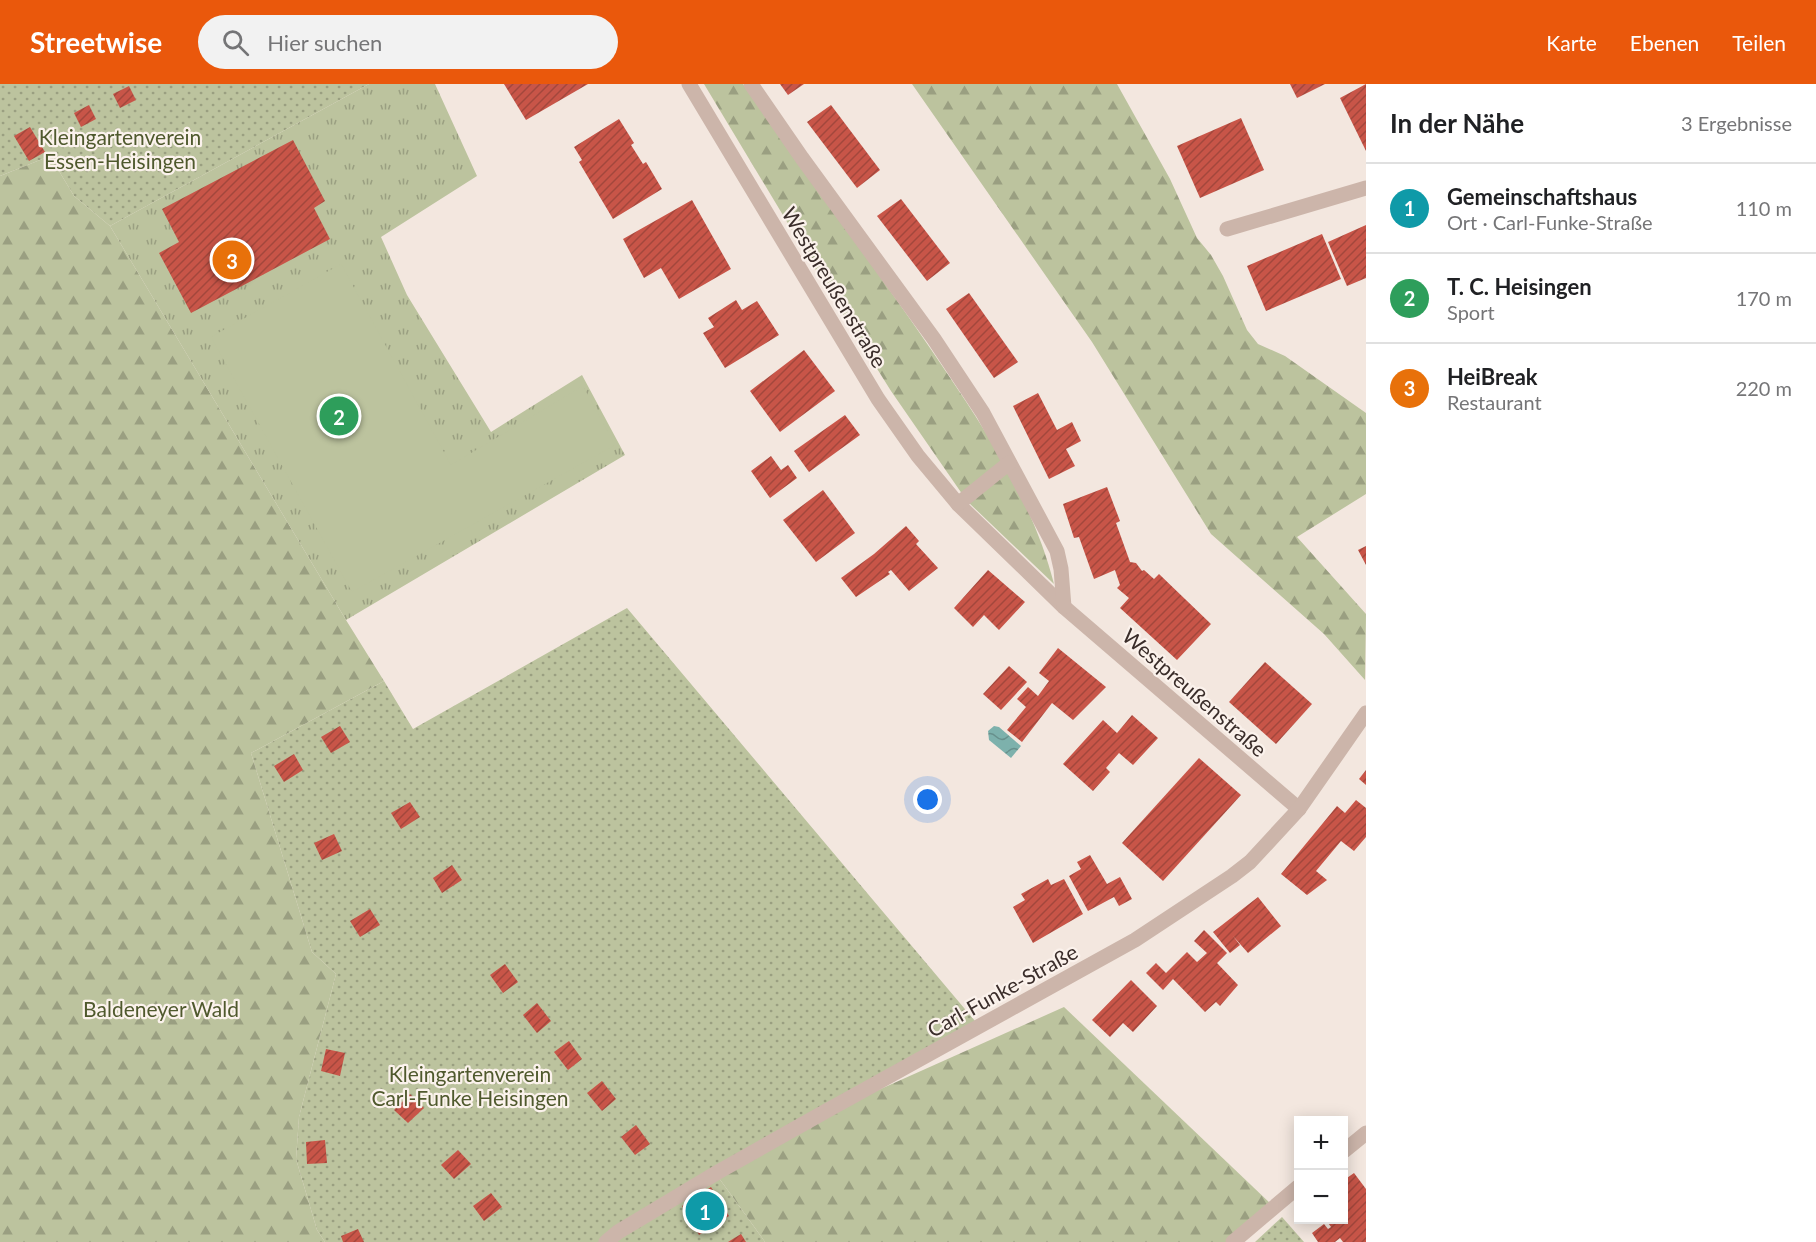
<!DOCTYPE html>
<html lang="de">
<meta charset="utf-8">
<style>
body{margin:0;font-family:Lato,sans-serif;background:#f2f2f2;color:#202124}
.controls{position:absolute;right:18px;bottom:18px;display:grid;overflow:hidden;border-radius:0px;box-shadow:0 3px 15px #0003}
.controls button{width:54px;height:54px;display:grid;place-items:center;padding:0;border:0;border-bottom:2px solid #e0e0e0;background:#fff;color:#202124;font:30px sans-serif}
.you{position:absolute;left:928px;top:716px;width:21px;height:21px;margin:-15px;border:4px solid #fff;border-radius:50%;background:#1a73e8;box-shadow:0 0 0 9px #1a73e833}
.badge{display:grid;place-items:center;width:39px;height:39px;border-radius:50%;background:#ea580c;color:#fff;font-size:20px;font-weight:700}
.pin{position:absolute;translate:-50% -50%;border:3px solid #fff;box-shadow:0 2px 6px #0006}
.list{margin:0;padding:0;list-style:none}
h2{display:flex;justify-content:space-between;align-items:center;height:78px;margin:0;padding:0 24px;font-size:26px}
h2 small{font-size:20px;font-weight:400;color:#757577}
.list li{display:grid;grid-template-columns:39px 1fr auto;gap:18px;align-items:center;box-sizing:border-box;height:90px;padding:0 24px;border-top:2px solid #e0e0e0}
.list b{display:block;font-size:22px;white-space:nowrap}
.list p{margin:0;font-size:20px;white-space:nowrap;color:#757577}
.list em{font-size:20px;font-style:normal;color:#757577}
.icon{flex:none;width:33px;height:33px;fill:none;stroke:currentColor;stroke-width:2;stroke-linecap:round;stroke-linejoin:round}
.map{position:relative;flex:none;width:1366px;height:1158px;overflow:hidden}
header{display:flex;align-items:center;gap:36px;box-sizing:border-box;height:84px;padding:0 30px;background:#ea580c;color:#fff}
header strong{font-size:28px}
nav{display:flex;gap:33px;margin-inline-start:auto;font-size:21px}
.search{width:420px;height:54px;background:#f2f2f2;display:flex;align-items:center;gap:15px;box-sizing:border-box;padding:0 21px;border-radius:33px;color:#757577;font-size:22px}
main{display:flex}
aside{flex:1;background:#fff}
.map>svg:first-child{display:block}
</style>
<header>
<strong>Streetwise</strong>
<div class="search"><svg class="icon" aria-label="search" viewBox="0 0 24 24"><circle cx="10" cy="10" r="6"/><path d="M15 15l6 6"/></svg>Hier suchen</div>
<nav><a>Karte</a><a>Ebenen</a><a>Teilen</a></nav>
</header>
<main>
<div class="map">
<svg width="1366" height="1158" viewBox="0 0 1366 1158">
<defs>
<pattern id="grass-dots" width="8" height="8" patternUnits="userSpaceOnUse" patternTransform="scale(1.5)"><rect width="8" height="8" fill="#bcc39e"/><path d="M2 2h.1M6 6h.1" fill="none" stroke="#9a9f81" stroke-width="1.8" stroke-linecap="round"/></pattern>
<pattern id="forest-firs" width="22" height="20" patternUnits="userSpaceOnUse" patternTransform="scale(1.5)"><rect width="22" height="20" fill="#bcc39e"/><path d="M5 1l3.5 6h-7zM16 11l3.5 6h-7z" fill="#9a9f81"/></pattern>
<pattern id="park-tufts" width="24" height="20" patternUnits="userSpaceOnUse" patternTransform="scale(1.5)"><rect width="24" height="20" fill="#bcc39e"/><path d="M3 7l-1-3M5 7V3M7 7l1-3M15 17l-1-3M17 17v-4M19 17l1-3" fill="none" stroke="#9a9f81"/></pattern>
<pattern id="water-waves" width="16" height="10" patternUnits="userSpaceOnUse" patternTransform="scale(1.5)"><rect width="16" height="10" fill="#7db1ac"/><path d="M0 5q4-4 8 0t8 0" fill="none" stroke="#67908c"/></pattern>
<pattern id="building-hatch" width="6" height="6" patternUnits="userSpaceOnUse" patternTransform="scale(1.5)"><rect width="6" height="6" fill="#c85548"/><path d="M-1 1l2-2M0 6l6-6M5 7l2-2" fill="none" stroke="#a3473c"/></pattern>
</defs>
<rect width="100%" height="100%" fill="#f3e7df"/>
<g fill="url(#grass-dots)">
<polygon points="0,0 369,0 110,142 74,112 50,72 0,92"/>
<polygon points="627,524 975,937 716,1090 765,1158 325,1158 317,1146 296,1075 299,1033 336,890 312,868 251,669 384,597 413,645"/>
<polygon points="1282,1133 1304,1158 1255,1158"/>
</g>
<g fill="url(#forest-firs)">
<path d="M 704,0 L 743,0 C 804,89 869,175 930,264 C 979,336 1032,413 1054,500 L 967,417 L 891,307 L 834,216 Z"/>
<polygon points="912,0 1117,0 1170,95 1197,154 1211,171 1223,192 1247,246 1258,260 1285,272 1366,329 1366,410 1297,453 1366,530 1365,596 1324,550 1211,450 1092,258"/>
<polygon points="50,72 74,112 110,142 346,536 384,597 251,669 312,868 336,890 299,1033 296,1075 317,1146 325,1158 0,1158 0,92"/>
<polygon points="1064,923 1272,1121 1228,1158 765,1158 716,1090 827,1029"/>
</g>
<polygon fill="url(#park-tufts)" points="369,0 435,0 477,92 381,153 407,211 491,348 582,291 625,371 346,536 110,142"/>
<polygon fill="#bcc39e" points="341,180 451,381 583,302 615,361 352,508 211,253"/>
<polygon fill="url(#water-waves)" points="994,642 999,643 1021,662 1011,674 989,656 988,647"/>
<g fill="url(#building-hatch)">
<polygon points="504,0 588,0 526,36"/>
<polygon points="780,0 804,0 788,11"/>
<polygon points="1290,0 1325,0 1297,14"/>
<polygon points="1366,0 1366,67 1340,14"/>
<polygon points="129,2 136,16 120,24 113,10"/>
<polygon points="89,21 96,35 81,43 74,29"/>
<polygon points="831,21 880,86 857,104 807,38"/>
<polygon points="1241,34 1264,86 1200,114 1177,62"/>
<polygon points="619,35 634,59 631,61 643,80 646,78 662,105 613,135 579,78 582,76 574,63"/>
<polygon points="30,43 45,68 29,77 14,52"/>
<polygon points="293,56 325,117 314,124 330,155 191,229 159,169 179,158 162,125"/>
<polygon points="901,115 950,179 927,197 877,132"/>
<polygon points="692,116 731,185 679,215 661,184 644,194 623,155"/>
<polygon points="1366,141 1366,194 1347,202 1328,158"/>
<polygon points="1322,150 1341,195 1266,227 1247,182"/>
<polygon points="969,209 1018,278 994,294 946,225"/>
<polygon points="736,216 742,226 757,217 779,251 725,284 703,249 714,243 708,234"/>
<polygon points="804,266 835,307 780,348 750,307"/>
<polygon points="1038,309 1057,346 1072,338 1081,357 1066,365 1075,382 1049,395 1013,322"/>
<polygon points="845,331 860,351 809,388 794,367"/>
<polygon points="771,372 781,386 788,381 797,394 770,414 751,387"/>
<polygon points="1107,403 1120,437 1116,439 1130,478 1136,479 1142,487 1144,486 1154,495 1159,490 1211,540 1177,576 1120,524 1129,514 1117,504 1120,501 1115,486 1094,495 1079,453 1074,454 1063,420"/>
<polygon points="823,406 855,449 816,478 783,436"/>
<polygon points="906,442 919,457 916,460 938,484 909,507 891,486 888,488 890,490 856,513 841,494 874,470"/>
<polygon points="1366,462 1366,481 1358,466"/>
<polygon points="988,486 1025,518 999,546 984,531 973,543 954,524"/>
<polygon points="1058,564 1106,603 1073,636 1052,619 1022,658 1007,646 1026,623 1017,615 1028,603 1038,612 1049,597 1039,589"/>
<polygon points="1265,578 1312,620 1276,660 1229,618"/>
<polygon points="1009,582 1027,598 1001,626 983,610"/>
<polygon points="1132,631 1158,654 1133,681 1119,669 1106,684 1110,688 1093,707 1063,680 1103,636 1117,649"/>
<polygon points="340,642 350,658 331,669 321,653"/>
<polygon points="294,670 303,686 284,698 274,682"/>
<polygon points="1199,674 1241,711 1163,797 1122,759"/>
<polygon points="1366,686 1366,701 1359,695"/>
<polygon points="1356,716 1366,724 1366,753 1354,767 1341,757 1316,787 1327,796 1307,811 1281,790 1337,722 1345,729"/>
<polygon points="410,718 420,733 401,745 391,729"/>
<polygon points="334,750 342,767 322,776 314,759"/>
<polygon points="1090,771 1107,800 1120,793 1132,815 1119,822 1114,813 1088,827 1069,792 1081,785 1077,778"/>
<polygon points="452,781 462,796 442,809 433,794"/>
<polygon points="1048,795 1051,801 1064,795 1083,830 1033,859 1013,823 1025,816 1021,810"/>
<polygon points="1258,813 1281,842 1248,869 1233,852 1240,861 1230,869 1213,848"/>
<polygon points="370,825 380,841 360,853 350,837"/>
<polygon points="1204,846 1227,869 1217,879 1238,901 1220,922 1216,918 1205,928 1173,895 1163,906 1146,889 1156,879 1166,889 1187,868 1197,878 1207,869 1194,857"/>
<polygon points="505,880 518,898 503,909 490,891"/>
<polygon points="1131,896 1157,922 1133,948 1123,939 1110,953 1092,936"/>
<polygon points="537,919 551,937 537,949 523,931"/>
<polygon points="569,957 582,975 568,986 554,968"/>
<polygon points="326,965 345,969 340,992 321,987"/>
<polygon points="602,997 616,1015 602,1027 587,1009"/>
<polygon points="410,1010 424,1024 408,1039 394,1026"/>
<polygon points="636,1041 650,1060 635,1071 621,1053"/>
<polygon points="325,1056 327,1079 307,1080 306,1058"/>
<polygon points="458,1066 471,1080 454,1095 441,1081"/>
<polygon points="1354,1089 1366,1105 1366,1158 1343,1158 1340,1154 1335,1158 1318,1158 1312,1149 1324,1140 1328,1145 1331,1143 1326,1136 1344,1136 1344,1096"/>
<polygon points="711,1103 729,1132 699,1151 682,1122"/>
<polygon points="491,1109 502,1123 484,1137 473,1122"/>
<polygon points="358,1145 364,1158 343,1158 341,1152"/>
<polygon points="741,1150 746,1158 728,1158"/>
</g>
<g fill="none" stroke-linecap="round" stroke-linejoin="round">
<g stroke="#ccb5aa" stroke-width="15">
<polyline points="689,0 878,315 918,372 958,420 1064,523 1299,725"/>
<polyline points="751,0 802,74 934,255 983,329 1057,467 1061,485 1064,523"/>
<polyline points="1227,145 1366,104"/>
<polyline points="958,420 1009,379"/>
<polyline points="1344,1067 1366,1049"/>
<polyline points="606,1158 618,1148 718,1088 828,1026 1135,856 1232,792 1250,778 1299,725 1366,629"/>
<polyline points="1233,1158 1298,1103"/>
</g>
</g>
<g text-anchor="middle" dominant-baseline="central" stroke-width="4.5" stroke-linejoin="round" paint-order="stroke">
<g font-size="21" fill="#4f592d" stroke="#fbf2ec">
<text x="120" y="52">Kleingartenverein<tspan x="120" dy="24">Essen-Heisingen</tspan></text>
<text x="161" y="924">Baldeneyer Wald</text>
<text x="470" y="989">Kleingartenverein<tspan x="470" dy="24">Carl-Funke Heisingen</tspan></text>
</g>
<g font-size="21" fill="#3a2d2a" stroke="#fbf2ec">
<text transform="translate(835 203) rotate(59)">Westpreußenstraße</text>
<text transform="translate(1195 608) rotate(41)">Westpreußenstraße</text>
<text transform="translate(1002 906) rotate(-29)">Carl-Funke-Straße</text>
</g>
</g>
</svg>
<div class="controls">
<button>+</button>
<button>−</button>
</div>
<div class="you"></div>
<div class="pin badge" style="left:705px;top:1127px;background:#0f9aa8">1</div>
<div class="pin badge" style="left:339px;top:332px;background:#2e9e5b">2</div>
<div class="pin badge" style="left:232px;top:176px;background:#e8710a">3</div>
</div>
<aside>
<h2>In der Nähe<small>3 Ergebnisse</small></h2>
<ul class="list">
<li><span class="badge" style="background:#0f9aa8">1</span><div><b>Gemeinschaftshaus</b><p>Ort · Carl-Funke-Straße</p></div><em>110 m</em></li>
<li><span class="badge" style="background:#2e9e5b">2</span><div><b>T. C. Heisingen</b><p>Sport</p></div><em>170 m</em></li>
<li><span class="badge" style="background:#e8710a">3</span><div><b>HeiBreak</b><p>Restaurant</p></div><em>220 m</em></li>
</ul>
</aside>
</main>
